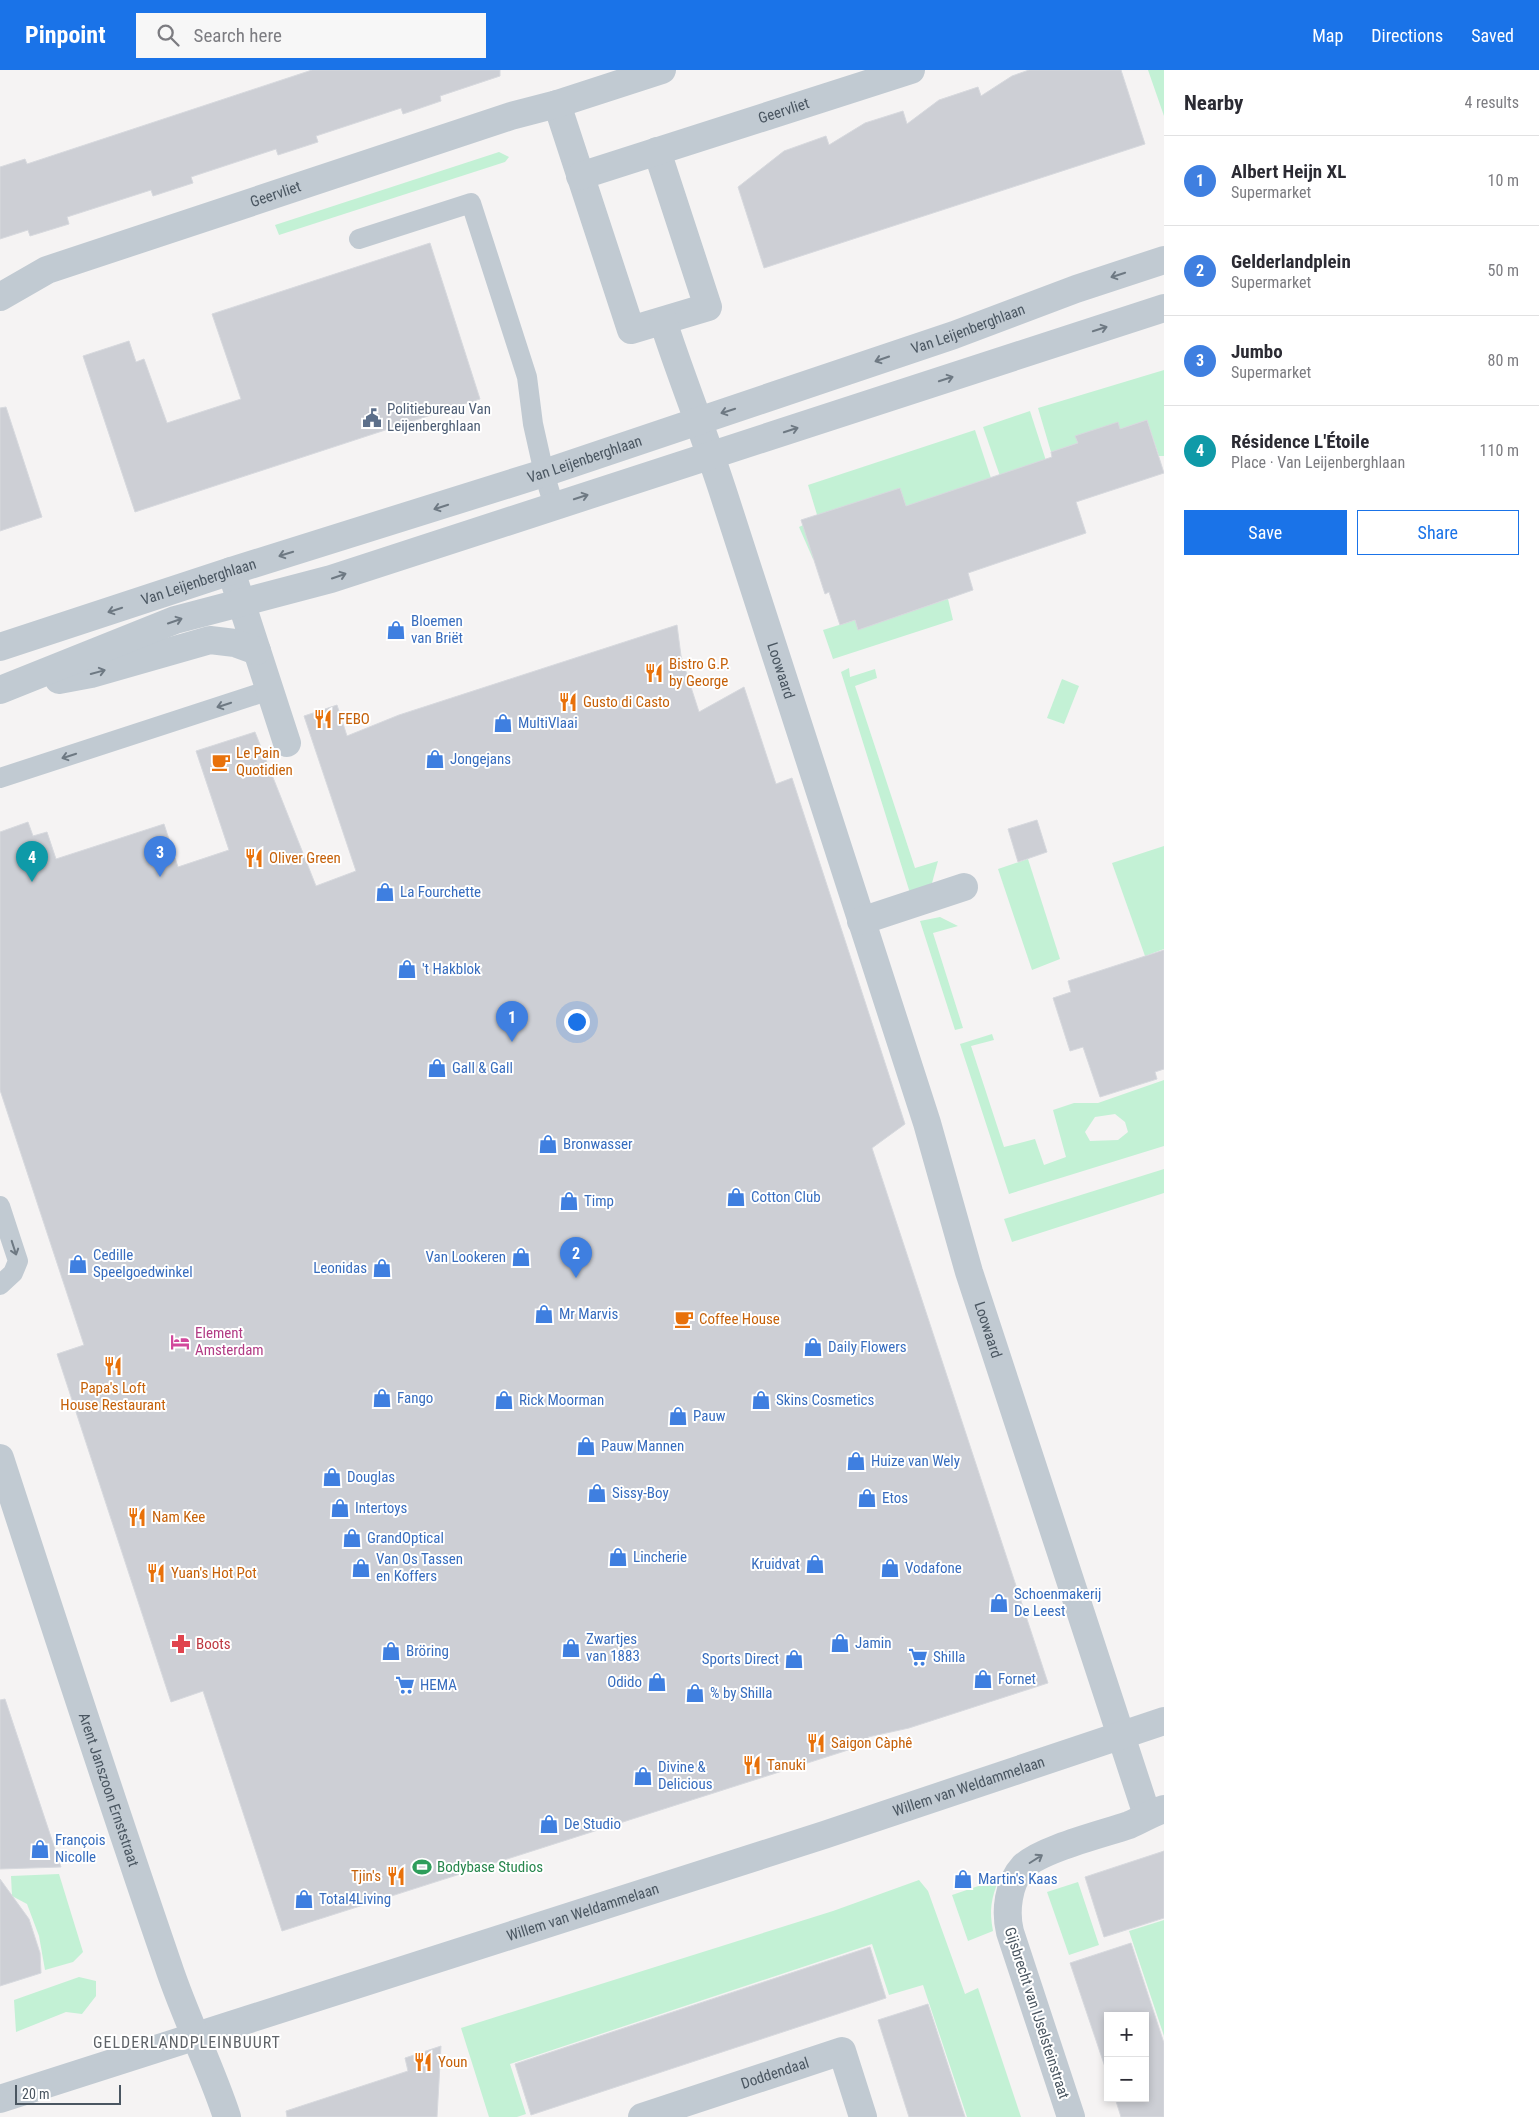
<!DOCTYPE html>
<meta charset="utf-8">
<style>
body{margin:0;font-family:"Roboto Condensed",sans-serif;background:#f7f7f7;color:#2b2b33}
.controls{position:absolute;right:15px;bottom:15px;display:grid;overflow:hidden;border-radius:0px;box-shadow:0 2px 8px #0003}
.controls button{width:45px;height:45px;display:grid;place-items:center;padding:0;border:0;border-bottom:1px solid #e1e1e2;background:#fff;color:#2b2b33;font:25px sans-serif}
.scale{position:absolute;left:15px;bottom:12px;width:106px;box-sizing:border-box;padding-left:5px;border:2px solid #4a5661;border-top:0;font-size:14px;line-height:18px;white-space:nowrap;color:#4a5661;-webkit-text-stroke:4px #fff;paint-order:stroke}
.you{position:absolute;left:576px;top:951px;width:18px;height:18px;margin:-12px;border:4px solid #fff;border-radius:50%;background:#1a73e8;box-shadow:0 0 0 8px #1a73e833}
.badge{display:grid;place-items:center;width:32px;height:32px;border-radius:50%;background:#1a73e8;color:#fff;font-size:16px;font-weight:700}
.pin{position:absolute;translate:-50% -41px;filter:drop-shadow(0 1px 2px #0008)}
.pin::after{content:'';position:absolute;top:26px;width:18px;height:15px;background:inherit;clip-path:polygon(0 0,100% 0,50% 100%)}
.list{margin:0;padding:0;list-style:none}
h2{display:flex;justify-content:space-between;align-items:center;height:65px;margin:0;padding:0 20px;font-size:21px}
h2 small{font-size:16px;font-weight:400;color:#7c7c81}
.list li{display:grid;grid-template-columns:32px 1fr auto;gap:15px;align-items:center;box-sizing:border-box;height:90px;padding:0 20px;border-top:1px solid #e1e1e2}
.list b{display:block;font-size:19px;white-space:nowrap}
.list p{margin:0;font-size:16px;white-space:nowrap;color:#7c7c81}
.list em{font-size:16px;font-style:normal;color:#7c7c81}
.actions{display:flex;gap:10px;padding:15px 20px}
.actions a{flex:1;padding:11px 0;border:1px solid #1a73e8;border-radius:0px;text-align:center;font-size:18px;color:#1a73e8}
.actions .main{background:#1a73e8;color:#fff}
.icon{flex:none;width:28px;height:28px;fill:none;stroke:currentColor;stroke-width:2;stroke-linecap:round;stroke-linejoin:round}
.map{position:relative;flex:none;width:1164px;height:2047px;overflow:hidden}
header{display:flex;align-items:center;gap:30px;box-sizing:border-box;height:70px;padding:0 25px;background:#1a73e8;color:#fff}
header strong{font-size:24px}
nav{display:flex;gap:28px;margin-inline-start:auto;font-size:18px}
.search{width:350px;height:45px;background:#f7f7f7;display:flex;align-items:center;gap:12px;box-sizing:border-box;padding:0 18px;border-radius:0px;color:#7c7c81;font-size:19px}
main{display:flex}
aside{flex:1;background:#fff}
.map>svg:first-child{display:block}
</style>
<header>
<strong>Pinpoint</strong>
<div class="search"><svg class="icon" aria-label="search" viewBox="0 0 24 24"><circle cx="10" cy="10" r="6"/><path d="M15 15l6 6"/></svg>Search here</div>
<nav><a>Map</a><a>Directions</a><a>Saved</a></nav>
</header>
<main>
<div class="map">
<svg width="1164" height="2047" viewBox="0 0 1164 2047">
<rect width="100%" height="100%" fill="#f5f3f3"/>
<g fill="#c3f1d5" fill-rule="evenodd">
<polygon points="1148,0 1164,0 1164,46"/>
<polygon points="499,82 509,87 505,92 279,165 275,155"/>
<polygon points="1164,300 1164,386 1159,386 1147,350 1051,382 1038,338"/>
<polygon points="1030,341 1049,400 1000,406 983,357"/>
<polygon points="975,360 991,408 940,427 813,489 799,457 818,448 808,415"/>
<polygon points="948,529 953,550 833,589 823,560 855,550 858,559"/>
<polygon points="849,598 850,607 875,599 877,608 855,616 915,798 938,791 932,813 910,823 841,602"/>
<polygon points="1062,609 1079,616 1064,654 1047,648"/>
<polygon points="1164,776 1164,879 1145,886 1112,793"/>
<polygon points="1028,789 1060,889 1032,900 998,799"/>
<polygon points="940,847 958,856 933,863 963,958 955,960 920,851"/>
<path d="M 992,964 L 994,970 L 971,976 L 1004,1077 L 1035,1069 L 1044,1095 L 1066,1087 L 1053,1040 L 1074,1033 L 1098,1033 L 1164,1010 L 1164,1076 L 1009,1124 L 960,974 ZM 1115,1044 L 1125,1052 L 1128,1062 L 1118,1070 L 1090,1071 L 1085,1062 L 1095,1047 Z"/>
<polygon points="1164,1099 1164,1123 1012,1172 1004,1149"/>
<polygon points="59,1804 83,1882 73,1892 45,1900 39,1866 27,1834 12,1826 11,1806"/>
<path d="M 999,1809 C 991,1829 989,1840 993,1861 L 968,1871 L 952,1825 Z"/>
<polygon points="919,1810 928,1821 965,1924 978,1918 1021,2047 967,2047 923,1915 889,1925 872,1874 510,1994 526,2044 517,2047 489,2047 461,1958 833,1841"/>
<polygon points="1078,1812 1099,1875 1069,1885 1047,1822"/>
<polygon points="1164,1850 1164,1966 1129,1861"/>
<polygon points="79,1907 96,1911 96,1926 82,1944 66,1942 16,1962 14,1930"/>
</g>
<g fill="#cdcfd5" stroke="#d7d9de">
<polygon points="312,0 500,0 500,6 440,26 441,31 403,44 401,38 316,66 318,72 278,85 276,79 191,107 193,113 153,126 151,120 67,147 69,154 30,166 28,160 0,169 0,97 25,89 27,94"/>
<polygon points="1029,0 1121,0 1145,74 764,198 738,117 784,81 826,66 829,75 865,53 903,41 907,54 939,30 978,17 981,26 1012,6"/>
<polygon points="430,173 480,329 135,442 83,286 129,271 136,292 144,289 167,353 241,329 212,244"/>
<polygon points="6,337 42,447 0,461 0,338"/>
<polygon points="1147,350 1164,403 1076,432 1086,463 968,503 973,520 858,560 855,550 840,555 829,522 825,524 801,450 900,418 906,436 1052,387 1051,382 1078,373 1075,366 1118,352 1120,359"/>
<polygon points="677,555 681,586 699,642 744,617 776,714 792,708 905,1054 872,1078 1048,1613 909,1658 868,1667 870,1673 282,1861 203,1621 171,1632 57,1284 84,1275 0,1020 0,762 28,752 33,766 47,762 56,789 164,754 178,797 229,780 196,681 255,662 316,816 356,801 304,646 337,635 347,666 399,645"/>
<polygon points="1037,750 1047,782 1018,792 1008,759"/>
<polygon points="1164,880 1164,999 1155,1002 1157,1009 1100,1027 1083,977 1070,981 1053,928 1071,922 1068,911"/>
<polygon points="5,1629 61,1797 0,1799 0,1630"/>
<polygon points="1164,1781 1164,1848 1104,1867 1085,1807"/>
<polygon points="0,1809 29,1849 40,1883 41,1903 0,1916"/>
<polygon points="1131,1873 1164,1973 1164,2047 1121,2047 1115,2028 1145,2028 1145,1946 1108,1946 1108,2006 1070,1893"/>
<polygon points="870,1877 886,1928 531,2045 515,1994"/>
<polygon points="928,1934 965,2047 909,2047 878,1950"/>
<polygon points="441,1976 437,2047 287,2047 286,2041 408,2001 405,1988"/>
</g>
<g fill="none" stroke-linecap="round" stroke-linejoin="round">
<g stroke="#c1cad2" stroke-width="20">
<polyline points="359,169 471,133 527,307 533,354 544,403 554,436"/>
<polyline points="0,708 270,620"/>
<polyline points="0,1136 18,1191 13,1203 0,1215"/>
</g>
<g stroke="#c1cad2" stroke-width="28">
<polyline points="557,34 631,260 708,237 657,81"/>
<path id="s1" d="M 580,106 L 911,0"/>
<path id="s2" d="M 0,227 L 47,200 L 511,46 L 557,34 L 662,0"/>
<path id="s3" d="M 663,251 C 682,310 706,368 725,428 L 927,1053 L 969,1202 L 1147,1745"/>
<polyline points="231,501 287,673"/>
<polyline points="861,851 964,817"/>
<path id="s4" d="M 0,2029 L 824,1765 L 1164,1651"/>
<path id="s5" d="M 642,2047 L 842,1981 L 863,2047"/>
<path d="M 1071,2047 L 1010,1862 C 1005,1842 1008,1813 1023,1797 C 1041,1779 1103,1764 1129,1755 C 1141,1750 1152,1743 1164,1739"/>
</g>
<g stroke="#c1cad2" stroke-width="28">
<path id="s6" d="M 0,577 L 231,501 L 544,403 L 954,265 L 1076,219 L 1164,190"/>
<polyline points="59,610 91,604 210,570 235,573 257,581"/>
<polyline points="0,620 175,550 331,509 1164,238"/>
<path id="s7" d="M 0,1388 C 55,1557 110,1727 168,1895 C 185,1947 210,1995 227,2047"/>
</g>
</g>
<defs><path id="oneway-shaft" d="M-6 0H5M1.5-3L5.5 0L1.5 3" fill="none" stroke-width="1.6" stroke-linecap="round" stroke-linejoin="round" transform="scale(1.25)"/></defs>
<g stroke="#6e7983">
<use href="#oneway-shaft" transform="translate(1118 205) rotate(162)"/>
<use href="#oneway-shaft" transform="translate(1100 259) rotate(-18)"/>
<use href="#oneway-shaft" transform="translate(882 289) rotate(161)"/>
<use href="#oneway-shaft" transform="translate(946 309) rotate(-18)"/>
<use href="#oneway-shaft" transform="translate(728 341) rotate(162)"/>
<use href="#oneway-shaft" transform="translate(791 360) rotate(-18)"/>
<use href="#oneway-shaft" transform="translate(581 427) rotate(-18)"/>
<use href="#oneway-shaft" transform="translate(441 437) rotate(162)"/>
<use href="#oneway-shaft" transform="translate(286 484) rotate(163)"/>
<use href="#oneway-shaft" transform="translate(339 506) rotate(-19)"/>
<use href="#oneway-shaft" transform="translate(115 540) rotate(162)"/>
<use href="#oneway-shaft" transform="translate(175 551) rotate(-19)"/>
<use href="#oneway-shaft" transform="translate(98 602) rotate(-15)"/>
<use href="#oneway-shaft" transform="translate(224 635) rotate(162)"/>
<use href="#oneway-shaft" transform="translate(69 686) rotate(162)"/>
<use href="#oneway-shaft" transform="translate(14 1178) rotate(72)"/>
<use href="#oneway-shaft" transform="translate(1036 1789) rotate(-32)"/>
</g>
<defs>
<g id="civic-bare" transform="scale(1.5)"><path d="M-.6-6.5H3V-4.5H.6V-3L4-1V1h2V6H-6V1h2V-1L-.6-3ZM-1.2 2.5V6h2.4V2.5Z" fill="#5c6f8a" stroke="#fff" stroke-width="2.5" paint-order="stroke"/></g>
<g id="shop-bare" transform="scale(1.5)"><path d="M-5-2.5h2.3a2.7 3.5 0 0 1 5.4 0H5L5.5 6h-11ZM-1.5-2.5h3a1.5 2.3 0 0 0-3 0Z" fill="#3f7fe0" stroke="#fff" stroke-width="2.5" paint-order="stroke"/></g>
<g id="restaurant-bare" transform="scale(1.5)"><path d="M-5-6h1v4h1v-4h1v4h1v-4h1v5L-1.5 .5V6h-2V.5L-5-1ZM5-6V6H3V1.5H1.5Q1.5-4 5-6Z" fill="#e8710a" stroke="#fff" stroke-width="2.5" paint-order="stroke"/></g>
<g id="cafe-bare" transform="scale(1.5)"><path d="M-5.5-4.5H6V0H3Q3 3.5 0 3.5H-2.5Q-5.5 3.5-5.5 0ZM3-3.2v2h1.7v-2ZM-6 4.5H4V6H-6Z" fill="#e8710a" stroke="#fff" stroke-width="2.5" paint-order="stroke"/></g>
<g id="hotel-bare" transform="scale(1.5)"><path d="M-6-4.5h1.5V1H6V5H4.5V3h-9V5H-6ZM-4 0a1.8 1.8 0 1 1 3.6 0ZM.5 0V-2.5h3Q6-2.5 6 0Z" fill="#d1479c" stroke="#fff" stroke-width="2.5" paint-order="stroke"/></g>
<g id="pharmacy-bare" transform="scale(1.5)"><path d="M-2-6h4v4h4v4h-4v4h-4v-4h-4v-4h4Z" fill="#e0444e" stroke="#fff" stroke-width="2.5" paint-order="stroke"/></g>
<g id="supermarket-bare" transform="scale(1.5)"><path d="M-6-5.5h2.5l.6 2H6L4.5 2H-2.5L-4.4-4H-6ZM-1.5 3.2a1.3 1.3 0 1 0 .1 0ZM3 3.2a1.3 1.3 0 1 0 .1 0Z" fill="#3f7fe0" stroke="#fff" stroke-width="2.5" paint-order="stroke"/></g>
<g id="stadium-bare" transform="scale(1.5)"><path d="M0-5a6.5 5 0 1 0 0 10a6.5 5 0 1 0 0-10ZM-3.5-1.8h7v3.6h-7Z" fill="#2e9e5b" stroke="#fff" stroke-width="2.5" paint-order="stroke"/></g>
</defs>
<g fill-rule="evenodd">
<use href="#civic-bare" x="372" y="348"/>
<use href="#shop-bare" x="396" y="560"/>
<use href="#restaurant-bare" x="654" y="603"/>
<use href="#restaurant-bare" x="568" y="632"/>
<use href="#restaurant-bare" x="323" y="649"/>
<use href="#shop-bare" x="503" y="653"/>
<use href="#shop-bare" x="435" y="689"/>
<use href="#cafe-bare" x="221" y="692"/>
<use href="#restaurant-bare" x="254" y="788"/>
<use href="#shop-bare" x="385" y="822"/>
<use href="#shop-bare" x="407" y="899"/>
<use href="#shop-bare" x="437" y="998"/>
<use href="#shop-bare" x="548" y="1074"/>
<use href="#shop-bare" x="736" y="1127"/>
<use href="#shop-bare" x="569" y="1131"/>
<use href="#shop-bare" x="521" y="1187"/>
<use href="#shop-bare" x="78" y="1194"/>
<use href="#shop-bare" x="382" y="1198"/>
<use href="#shop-bare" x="544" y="1244"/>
<use href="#cafe-bare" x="684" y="1249"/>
<use href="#hotel-bare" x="180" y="1272"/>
<use href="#shop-bare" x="813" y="1277"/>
<use href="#restaurant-bare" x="113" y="1296"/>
<use href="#shop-bare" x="382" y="1328"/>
<use href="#shop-bare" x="504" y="1330"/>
<use href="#shop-bare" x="761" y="1330"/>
<use href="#shop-bare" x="678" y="1346"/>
<use href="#shop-bare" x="586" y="1376"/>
<use href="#shop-bare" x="856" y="1391"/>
<use href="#shop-bare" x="332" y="1407"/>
<use href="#shop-bare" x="597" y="1423"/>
<use href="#shop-bare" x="867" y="1428"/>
<use href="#shop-bare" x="340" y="1438"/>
<use href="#restaurant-bare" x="137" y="1447"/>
<use href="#shop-bare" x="352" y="1468"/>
<use href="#shop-bare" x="618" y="1487"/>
<use href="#shop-bare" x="815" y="1494"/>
<use href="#shop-bare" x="361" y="1498"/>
<use href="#shop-bare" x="890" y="1498"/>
<use href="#restaurant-bare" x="156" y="1503"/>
<use href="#shop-bare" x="999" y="1533"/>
<use href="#shop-bare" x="840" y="1573"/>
<use href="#pharmacy-bare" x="181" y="1574"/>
<use href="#shop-bare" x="571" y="1578"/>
<use href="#shop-bare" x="391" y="1581"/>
<use href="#supermarket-bare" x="918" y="1587"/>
<use href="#shop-bare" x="794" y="1589"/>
<use href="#shop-bare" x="983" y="1609"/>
<use href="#shop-bare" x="657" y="1612"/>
<use href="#supermarket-bare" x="405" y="1615"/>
<use href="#shop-bare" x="695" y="1623"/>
<use href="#restaurant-bare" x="816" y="1673"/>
<use href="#restaurant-bare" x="752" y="1695"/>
<use href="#shop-bare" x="643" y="1706"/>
<use href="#shop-bare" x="549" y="1754"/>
<use href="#shop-bare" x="40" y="1779"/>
<use href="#stadium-bare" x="422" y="1797"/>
<use href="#restaurant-bare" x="396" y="1806"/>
<use href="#shop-bare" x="963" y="1809"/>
<use href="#shop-bare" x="304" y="1829"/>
<use href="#restaurant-bare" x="423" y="1992"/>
</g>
<g text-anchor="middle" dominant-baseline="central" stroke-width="4" stroke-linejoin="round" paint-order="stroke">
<g font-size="15" fill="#4a5661" stroke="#fff">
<text stroke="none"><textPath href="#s1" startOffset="214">Geervliet</textPath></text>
<text stroke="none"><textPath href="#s2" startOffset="295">Geervliet</textPath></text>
<text stroke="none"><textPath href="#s6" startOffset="1019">Van Leijenberghlaan</textPath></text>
<text stroke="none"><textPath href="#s6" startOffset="614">Van Leijenberghlaan</textPath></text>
<text stroke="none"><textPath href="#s6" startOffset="209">Van Leijenberghlaan</textPath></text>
<text stroke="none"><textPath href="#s3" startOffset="369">Loowaard</textPath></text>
<text stroke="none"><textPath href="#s3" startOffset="1060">Loowaard</textPath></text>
<text stroke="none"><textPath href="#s4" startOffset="1018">Willem van Weldammelaan</textPath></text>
<text stroke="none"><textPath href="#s7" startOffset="349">Arent Janszoon Ernststraat</textPath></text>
<text stroke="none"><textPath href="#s4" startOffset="612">Willem van Weldammelaan</textPath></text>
<text transform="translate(1037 1943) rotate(72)">Gijsbrecht van IJselsteinstraat</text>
<text stroke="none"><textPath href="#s5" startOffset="140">Doddendaal</textPath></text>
</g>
<g font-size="15" fill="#4e5e75" stroke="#fff" text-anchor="start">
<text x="387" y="339">Politiebureau Van<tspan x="387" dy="17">Leijenberghlaan</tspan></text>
</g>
<g font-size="15" fill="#366cbe" stroke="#fff" text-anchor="start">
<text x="411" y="551">Bloemen<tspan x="411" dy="17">van Briët</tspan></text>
<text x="518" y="653">MultiVlaai</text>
<text x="450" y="689">Jongejans</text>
<text x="400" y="822">La Fourchette</text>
<text x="422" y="899">'t Hakblok</text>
<text x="452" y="998">Gall &amp; Gall</text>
<text x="563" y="1074">Bronwasser</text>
<text x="751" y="1127">Cotton Club</text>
<text x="584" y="1131">Timp</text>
<text x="93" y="1185">Cedille<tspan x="93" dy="17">Speelgoedwinkel</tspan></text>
<text x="506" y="1187" text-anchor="end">Van Lookeren</text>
<text x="367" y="1198" text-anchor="end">Leonidas</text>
<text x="559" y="1244">Mr Marvis</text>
<text x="828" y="1277">Daily Flowers</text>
<text x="397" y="1328">Fango</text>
<text x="519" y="1330">Rick Moorman</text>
<text x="776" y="1330">Skins Cosmetics</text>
<text x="693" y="1346">Pauw</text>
<text x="601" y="1376">Pauw Mannen</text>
<text x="871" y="1391">Huize van Wely</text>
<text x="347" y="1407">Douglas</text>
<text x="612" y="1423">Sissy-Boy</text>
<text x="882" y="1428">Etos</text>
<text x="355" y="1438">Intertoys</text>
<text x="367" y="1468">GrandOptical</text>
<text x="633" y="1487">Lincherie</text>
<text x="376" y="1489">Van Os Tassen<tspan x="376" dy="17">en Koffers</tspan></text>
<text x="800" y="1494" text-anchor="end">Kruidvat</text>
<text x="905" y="1498">Vodafone</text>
<text x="1014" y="1524">Schoenmakerij<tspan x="1014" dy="17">De Leest</tspan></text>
<text x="586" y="1569">Zwartjes<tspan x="586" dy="17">van 1883</tspan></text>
<text x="855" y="1573">Jamin</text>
<text x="406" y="1581">Bröring</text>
<text x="933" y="1587">Shilla</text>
<text x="779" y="1589" text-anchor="end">Sports Direct</text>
<text x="998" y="1609">Fornet</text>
<text x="642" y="1612" text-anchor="end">Odido</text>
<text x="420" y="1615">HEMA</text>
<text x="710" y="1623">% by Shilla</text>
<text x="658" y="1697">Divine &amp;<tspan x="658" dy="17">Delicious</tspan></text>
<text x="564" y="1754">De Studio</text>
<text x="55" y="1770">François<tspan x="55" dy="17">Nicolle</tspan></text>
<text x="978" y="1809">Martin's Kaas</text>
<text x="319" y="1829">Total4Living</text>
</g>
<g font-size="15" fill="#c56008" stroke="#fff" text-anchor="start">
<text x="669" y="594">Bistro G.P.<tspan x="669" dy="17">by George</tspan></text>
<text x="583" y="632">Gusto di Casto</text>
<text x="338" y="649">FEBO</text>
<text x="236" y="683">Le Pain<tspan x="236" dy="17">Quotidien</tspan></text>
<text x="269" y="788">Oliver Green</text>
<text x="699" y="1249">Coffee House</text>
<text x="113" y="1318" text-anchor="middle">Papa's Loft<tspan x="113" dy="17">House Restaurant</tspan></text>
<text x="152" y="1447">Nam Kee</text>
<text x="171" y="1503">Yuan's Hot Pot</text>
<text x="831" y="1673">Saigon Càphê</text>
<text x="767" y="1695">Tanuki</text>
<text x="381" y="1806" text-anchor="end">Tjin's</text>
<text x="438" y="1992">Youn</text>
</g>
<g font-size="15" fill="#b23c85" stroke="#fff" text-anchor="start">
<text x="195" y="1263">Element<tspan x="195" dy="17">Amsterdam</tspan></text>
</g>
<g font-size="15" fill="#be3a42" stroke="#fff" text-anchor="start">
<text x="196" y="1574">Boots</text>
</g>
<g font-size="15" fill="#27864d" stroke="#fff" text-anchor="start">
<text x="437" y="1797">Bodybase Studios</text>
</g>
<g font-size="16" letter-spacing="1" fill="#5f6368" stroke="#fff">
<text x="187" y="1972">GELDERLANDPLEINBUURT</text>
</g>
</g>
</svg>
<div class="controls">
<button>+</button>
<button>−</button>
</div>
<div class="scale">20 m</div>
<div class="you"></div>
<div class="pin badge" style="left:512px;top:972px;background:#3f7fe0">1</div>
<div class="pin badge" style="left:576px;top:1208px;background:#3f7fe0">2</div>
<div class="pin badge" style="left:160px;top:807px;background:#3f7fe0">3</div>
<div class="pin badge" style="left:32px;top:812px;background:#0f9aa8">4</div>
</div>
<aside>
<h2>Nearby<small>4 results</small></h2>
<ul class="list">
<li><span class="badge" style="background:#3f7fe0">1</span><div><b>Albert Heijn XL</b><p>Supermarket</p></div><em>10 m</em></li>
<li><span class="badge" style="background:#3f7fe0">2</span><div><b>Gelderlandplein</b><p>Supermarket</p></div><em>50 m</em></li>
<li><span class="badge" style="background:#3f7fe0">3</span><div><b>Jumbo</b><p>Supermarket</p></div><em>80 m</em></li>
<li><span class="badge" style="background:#0f9aa8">4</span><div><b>Résidence L'Étoile</b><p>Place · Van Leijenberghlaan</p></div><em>110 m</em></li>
</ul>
<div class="actions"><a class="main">Save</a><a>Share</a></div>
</aside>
</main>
